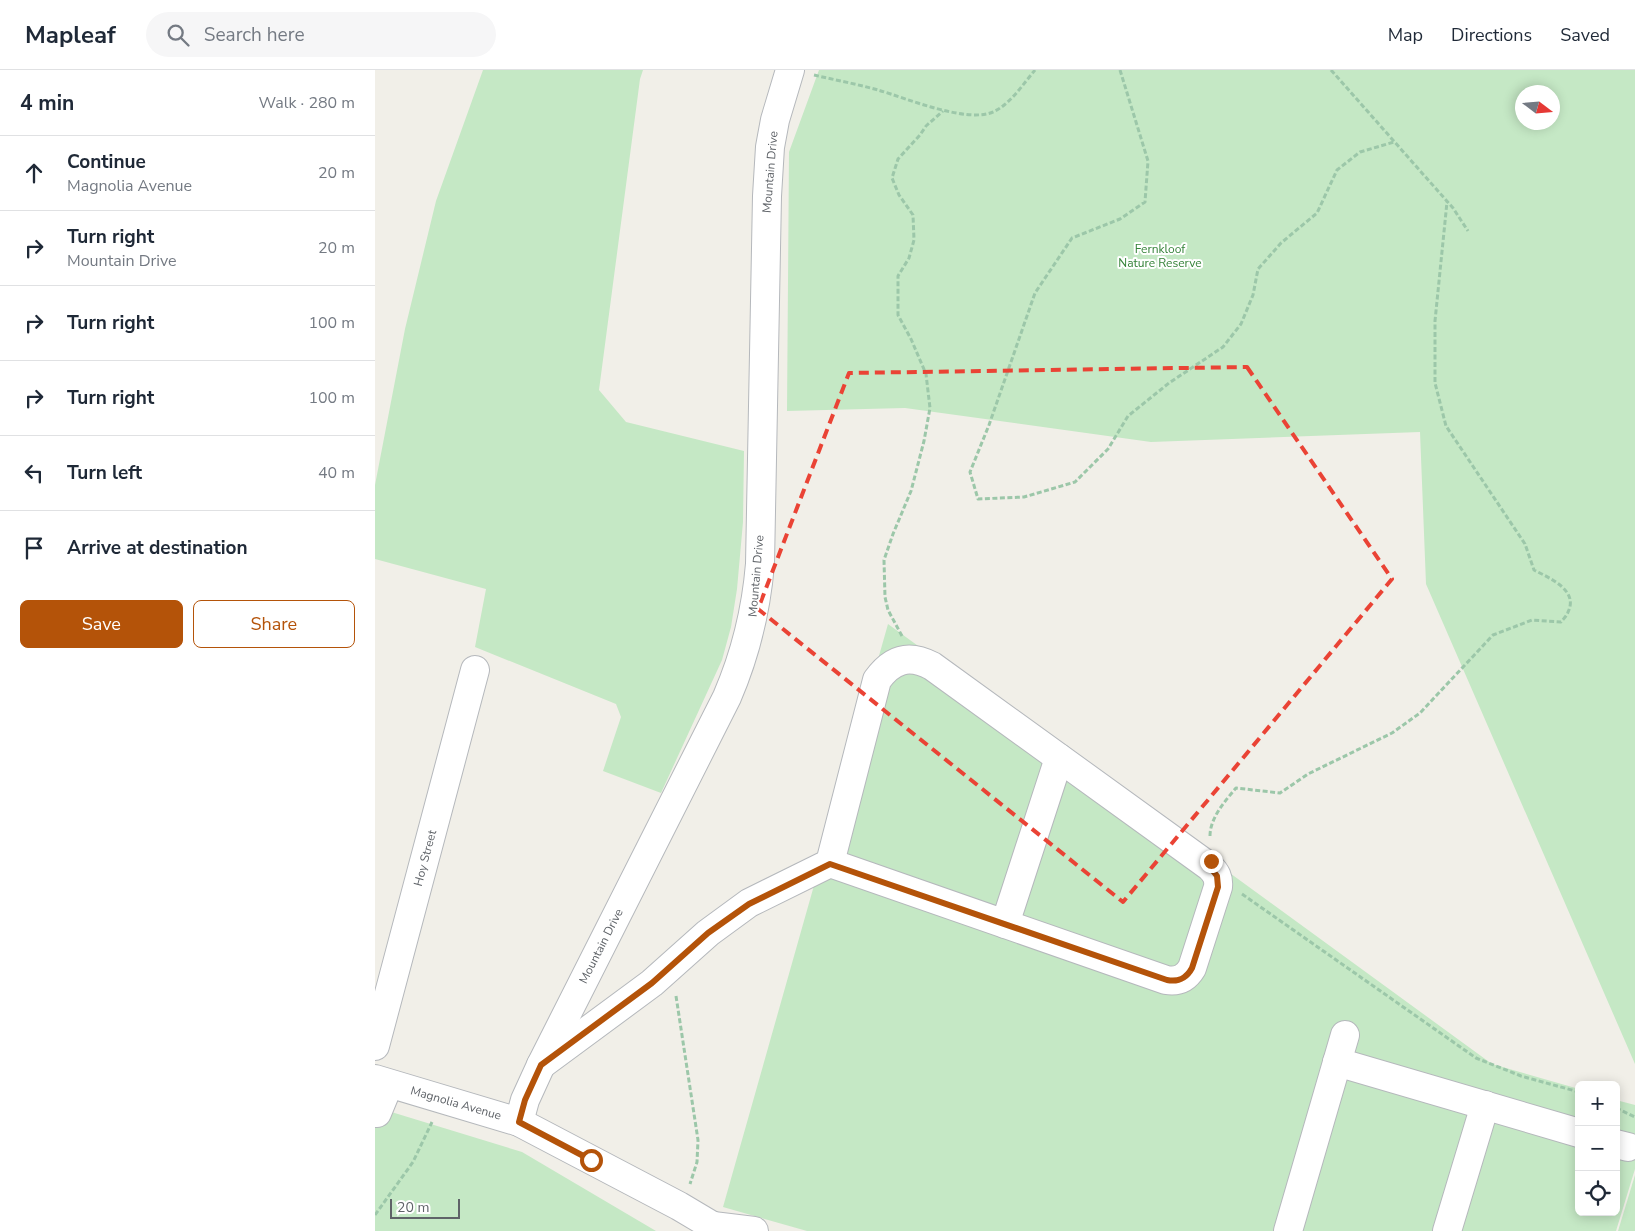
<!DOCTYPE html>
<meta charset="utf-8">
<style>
body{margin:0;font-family:"Nunito Sans",sans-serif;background:#f6f6f7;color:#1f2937}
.controls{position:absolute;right:15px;bottom:15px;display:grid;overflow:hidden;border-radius:8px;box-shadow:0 2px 12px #0003}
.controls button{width:45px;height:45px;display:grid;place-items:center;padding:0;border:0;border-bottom:1px solid #e0e1e3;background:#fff;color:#1f2937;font:25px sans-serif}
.compass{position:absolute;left:1140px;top:15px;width:45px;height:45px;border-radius:50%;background:#fff;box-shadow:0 2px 12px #0003;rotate:106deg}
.scale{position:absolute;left:15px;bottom:12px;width:70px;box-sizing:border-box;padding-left:5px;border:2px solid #5f6368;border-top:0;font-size:14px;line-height:18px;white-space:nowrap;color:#5f6368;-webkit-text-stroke:4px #fff;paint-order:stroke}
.stop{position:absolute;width:15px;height:15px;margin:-11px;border:4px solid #b45309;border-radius:50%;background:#fff}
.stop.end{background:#b45309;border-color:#fff;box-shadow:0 1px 5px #0008}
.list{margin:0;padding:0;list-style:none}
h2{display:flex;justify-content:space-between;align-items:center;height:65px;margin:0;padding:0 20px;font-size:21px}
h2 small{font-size:16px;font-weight:400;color:#747a83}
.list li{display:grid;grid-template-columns:32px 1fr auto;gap:15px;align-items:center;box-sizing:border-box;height:75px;padding:0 20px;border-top:1px solid #e0e1e3}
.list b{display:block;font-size:19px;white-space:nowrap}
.list p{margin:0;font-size:16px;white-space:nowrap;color:#747a83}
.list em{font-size:16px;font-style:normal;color:#747a83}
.actions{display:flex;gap:10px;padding:15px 20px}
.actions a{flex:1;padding:11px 0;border:1px solid #b45309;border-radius:8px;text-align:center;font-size:18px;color:#b45309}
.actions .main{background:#b45309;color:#fff}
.icon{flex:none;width:28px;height:28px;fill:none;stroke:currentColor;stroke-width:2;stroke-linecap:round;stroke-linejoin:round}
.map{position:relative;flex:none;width:1260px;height:1161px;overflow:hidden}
header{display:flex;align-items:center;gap:30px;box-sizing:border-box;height:70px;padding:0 25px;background:#fff;border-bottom:1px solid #e0e1e3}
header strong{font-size:24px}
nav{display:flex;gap:28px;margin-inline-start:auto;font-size:18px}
.search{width:350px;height:45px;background:#f6f6f7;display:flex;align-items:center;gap:12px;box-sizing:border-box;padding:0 18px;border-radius:28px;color:#747a83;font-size:19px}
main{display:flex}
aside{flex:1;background:#fff}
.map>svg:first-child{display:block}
</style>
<header>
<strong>Mapleaf</strong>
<div class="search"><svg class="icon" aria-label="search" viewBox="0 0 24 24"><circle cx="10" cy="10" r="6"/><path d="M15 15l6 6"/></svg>Search here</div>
<nav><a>Map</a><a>Directions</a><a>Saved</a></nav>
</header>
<main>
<aside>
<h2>4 min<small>Walk · 280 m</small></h2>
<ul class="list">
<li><svg class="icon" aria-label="ahead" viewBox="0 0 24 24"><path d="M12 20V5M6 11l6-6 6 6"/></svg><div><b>Continue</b><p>Magnolia Avenue</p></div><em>20 m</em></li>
<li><svg class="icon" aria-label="right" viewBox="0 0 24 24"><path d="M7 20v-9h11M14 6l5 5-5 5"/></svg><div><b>Turn right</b><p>Mountain Drive</p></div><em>20 m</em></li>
<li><svg class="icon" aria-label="right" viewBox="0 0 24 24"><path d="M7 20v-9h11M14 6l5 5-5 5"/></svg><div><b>Turn right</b></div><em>100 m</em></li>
<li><svg class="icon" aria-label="right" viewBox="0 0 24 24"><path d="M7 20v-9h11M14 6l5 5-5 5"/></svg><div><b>Turn right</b></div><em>100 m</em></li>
<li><svg class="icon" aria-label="left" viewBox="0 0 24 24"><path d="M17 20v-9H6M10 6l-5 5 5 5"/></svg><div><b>Turn left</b></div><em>40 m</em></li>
<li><svg class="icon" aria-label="arrive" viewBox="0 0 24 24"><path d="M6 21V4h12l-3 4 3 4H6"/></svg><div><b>Arrive at destination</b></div></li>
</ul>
<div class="actions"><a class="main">Save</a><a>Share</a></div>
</aside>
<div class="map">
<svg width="1260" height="1161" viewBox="0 0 1260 1161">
<rect width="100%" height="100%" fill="#f1efe8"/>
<g fill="#c5e8c5" fill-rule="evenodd">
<polygon points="108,0 268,0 265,9 224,320 251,352 369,381 368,452 362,519 356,557 347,590 286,723 228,701 246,647 241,634 100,577 111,519 0,489 0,415 30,259 61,131"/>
<path d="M 444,0 L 1260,0 L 1260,994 L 1051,514 L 1045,362 L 776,372 L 530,338 L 412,341 L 414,82 ZM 1178,22 L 1178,52 L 1148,52 L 1148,22 Z"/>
<polygon points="513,554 1117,994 1204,1019 1204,1142 1241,1142 1241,1030 1260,1035 1260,1099 1241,1161 432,1161 348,1137"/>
<polygon points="0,1037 147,1082 281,1161 0,1161"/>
<polygon points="1260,1105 1260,1161 1243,1161"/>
</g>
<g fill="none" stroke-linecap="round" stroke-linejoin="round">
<g stroke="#b5b8bc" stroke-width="30">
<g id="minor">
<polyline points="630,854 684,688"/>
<polyline points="0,976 100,600"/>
<polyline points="962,992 1204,1063"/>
<path d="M 166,995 L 277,913 L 333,863 L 374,833 L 455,793 L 791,910 C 803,912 811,908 817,898 L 843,817 C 844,808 841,803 835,797 L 557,596 C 534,584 517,589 502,610 L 455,793"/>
<polyline points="0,1009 144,1052 304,1136 346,1161"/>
<polyline points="2,1043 14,1014"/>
<path d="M 144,1052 L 150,1030 L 166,995 L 352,627 C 371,583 381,542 385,494 L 392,126 L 395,77 L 400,50 L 415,0"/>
<polyline points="1241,1074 1253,1077"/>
<polyline points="338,1156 379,1161"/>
<polyline points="913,1161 970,965"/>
<polyline points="1072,1161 1110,1035"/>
</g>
</g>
<g stroke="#9cc7a9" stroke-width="3" stroke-dasharray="5 2.5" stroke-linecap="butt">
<polyline points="745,0 773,91 770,132 745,149 697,168 660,223 614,355 595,402 603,429 649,427 700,412 733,379 753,346 794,313 848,277 866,254 878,225 883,199 906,173 942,143 962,100 985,82 1019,72"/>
<polyline points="956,0 1078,138 1093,161"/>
<path d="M 439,5 C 460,10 482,14 503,20 C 531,28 594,55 620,41 C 636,33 649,13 660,0"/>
<polyline points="527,566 513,540 510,527 509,490 518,464 536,421 549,371 555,338 551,304 536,269 523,245 523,206 534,188 539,170 538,145 524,125 517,108 523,89 545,65 551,56 568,41"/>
<path d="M 835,766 C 835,748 850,731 861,718 L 905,723 L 933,704 L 1017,663 L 1045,643 L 1118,565 L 1157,550 L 1186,552 C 1188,549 1192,546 1193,542 C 1204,520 1174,508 1159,500 L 1150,474 L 1071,356 L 1060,313 L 1060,251 L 1072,132"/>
<polyline points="867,824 1101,988 1146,1006 1204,1022"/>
<polyline points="301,926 323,1070 322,1092 315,1114"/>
<polyline points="1241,1038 1260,1047"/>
<polyline points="0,1145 38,1092 57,1052"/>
</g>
<use href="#minor" stroke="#fff" stroke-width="28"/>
</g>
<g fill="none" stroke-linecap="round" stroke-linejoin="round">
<path stroke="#b45309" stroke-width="6" d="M 216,1090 L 144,1052 L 150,1030 L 166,995 L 277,913 L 333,863 L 374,834 L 455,794 L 792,910 C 803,912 811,909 817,898 L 843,817 L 842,806 L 835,797 L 836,791"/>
</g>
<path fill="none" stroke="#ea4335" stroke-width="4" stroke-dasharray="10 6" stroke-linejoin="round" d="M 872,297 L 1017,509 L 748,832 L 383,539 L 474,303 Z"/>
<g text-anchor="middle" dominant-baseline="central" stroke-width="4" stroke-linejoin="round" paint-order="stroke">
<g font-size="12" fill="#5f6368" stroke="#fff">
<text transform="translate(395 102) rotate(-85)">Mountain Drive</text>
<text transform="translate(381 506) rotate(-85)">Mountain Drive</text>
<text transform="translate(50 788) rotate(-75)">Hoy Street</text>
<text transform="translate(226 876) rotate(-63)">Mountain Drive</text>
<text transform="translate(81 1033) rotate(16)">Magnolia Avenue</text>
</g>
<g font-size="12" fill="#348238" stroke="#fff">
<text x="785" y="179">Fernkloof<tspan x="785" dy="14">Nature Reserve</tspan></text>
</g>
</g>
</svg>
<div class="controls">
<button>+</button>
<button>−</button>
<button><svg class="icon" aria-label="locate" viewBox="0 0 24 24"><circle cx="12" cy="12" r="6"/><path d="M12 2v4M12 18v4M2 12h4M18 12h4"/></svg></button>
</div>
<svg class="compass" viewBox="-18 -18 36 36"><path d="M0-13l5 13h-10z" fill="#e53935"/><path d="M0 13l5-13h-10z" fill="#747a83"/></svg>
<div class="scale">20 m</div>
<div class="stop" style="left:216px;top:1090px"></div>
<div class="stop end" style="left:836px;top:791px"></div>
</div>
</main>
